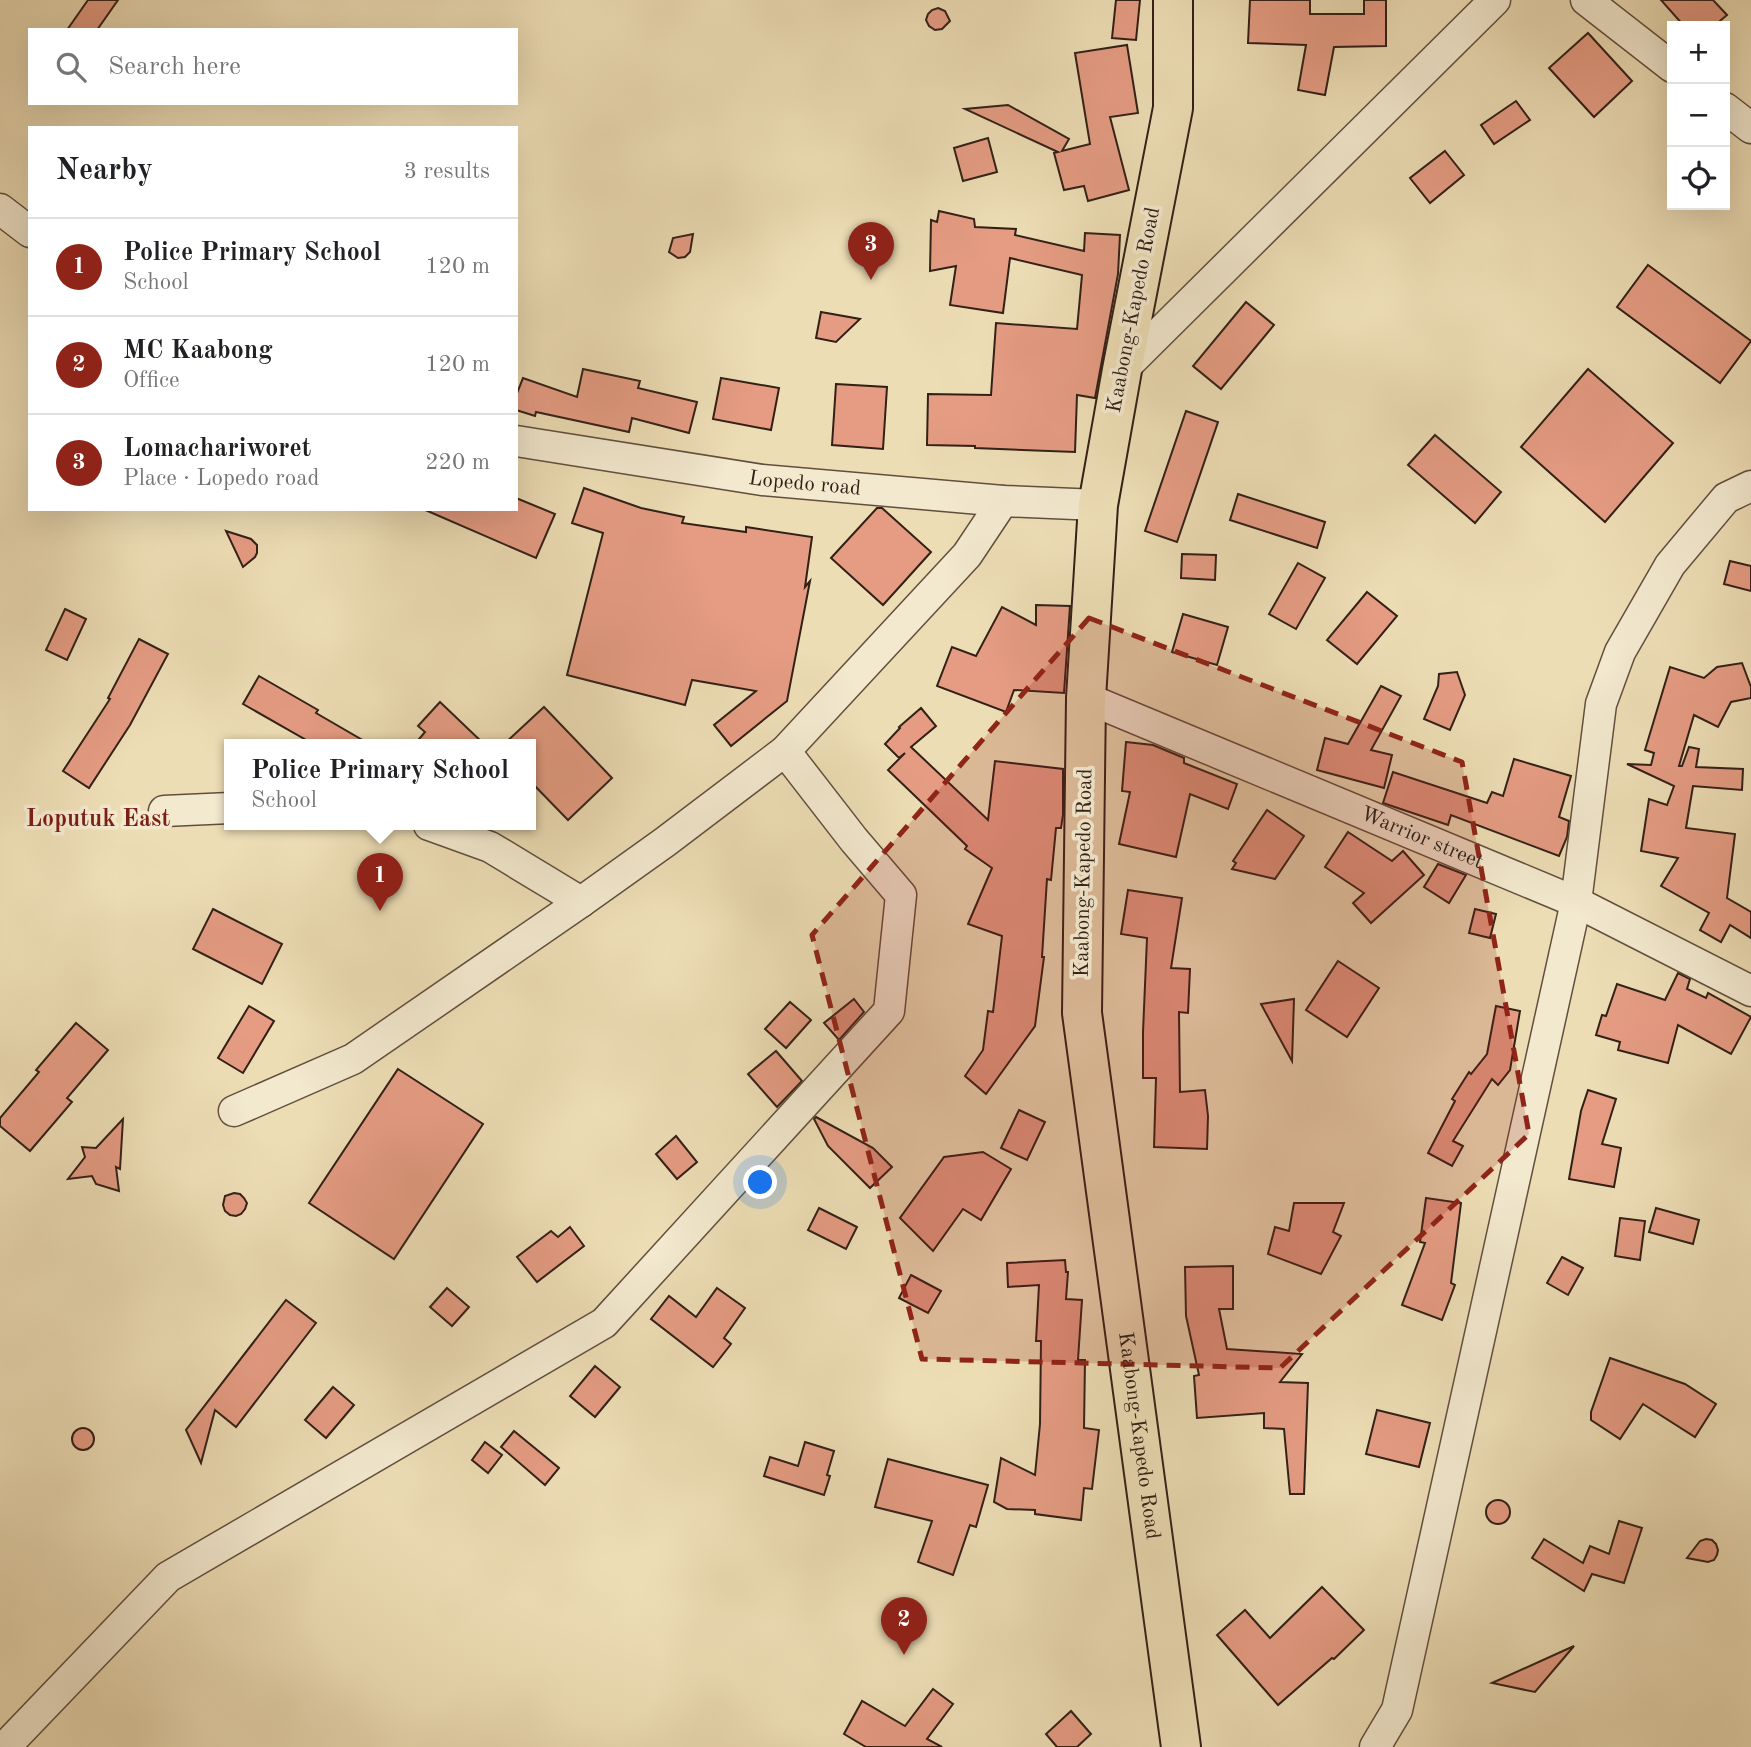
<!DOCTYPE html>
<meta charset="utf-8">
<style>
body{margin:0;font-family:"Old Standard TT",serif;background:#f2f2f2;color:#202124}
.controls{position:absolute;right:21px;top:21px;display:grid;overflow:hidden;border-radius:0px;box-shadow:0 7px 28px #0002}
.controls button{width:63px;height:63px;display:grid;place-items:center;padding:0;border:0;border-bottom:2px solid #e0e0e0;background:#fff;color:#202124;font:35px sans-serif}
.you{position:absolute;left:761px;top:1183px;width:24px;height:24px;margin:-18px;border:5px solid #fff;border-radius:50%;background:#1a73e8;box-shadow:0 0 0 10px #1a73e833}
.badge{display:grid;place-items:center;width:46px;height:46px;border-radius:50%;background:#8f2418;color:#fff;font-size:23px;font-weight:700}
.pin{position:absolute;translate:-50% -58px;filter:drop-shadow(0 2px 4px #0008)}
.pin::after{content:'';position:absolute;top:37px;width:24px;height:21px;background:inherit;clip-path:polygon(0 0,100% 0,50% 100%)}
.popup{position:absolute;left:224px;top:739px;width:312px;height:91px;box-sizing:border-box;display:grid;place-content:center;border-radius:0px;background:#fff;filter:drop-shadow(0 2px 5px #0005);font-size:23px;white-space:nowrap;color:#757577}
.popup b{font-size:26px;color:#202124}
.popup::after{content:'';position:absolute;left:50%;top:100%;margin-left:-14px;border:14px solid transparent;border-top-color:#fff}
.list{margin:0;padding:0;list-style:none}
h2{display:flex;justify-content:space-between;align-items:center;height:91px;margin:0;padding:0 28px;font-size:30px}
h2 small{font-size:23px;font-weight:400;color:#757577}
.list li{display:grid;grid-template-columns:46px 1fr auto;gap:21px;align-items:center;box-sizing:border-box;height:98px;padding:0 28px;border-top:2px solid #e0e0e0}
.list b{display:block;font-size:26px;white-space:nowrap}
.list p{margin:0;font-size:23px;white-space:nowrap;color:#757577}
.list em{font-size:23px;font-style:normal;color:#757577}
.icon{flex:none;width:38px;height:38px;fill:none;stroke:currentColor;stroke-width:2;stroke-linecap:round;stroke-linejoin:round}
.map{position:relative;flex:none;width:1751px;height:1747px;overflow:hidden}
.search{position:absolute;background:#fff;box-shadow:0 7px 28px #0002;left:28px;top:28px;width:490px;height:77px;display:flex;align-items:center;gap:18px;box-sizing:border-box;padding:0 24px;border-radius:0px;color:#757577;font-size:26px}
.panel{position:absolute;background:#fff;box-shadow:0 7px 28px #0002;left:28px;top:126px;width:490px;height:385px;border-radius:0px}
.map>svg:first-child{display:block}
</style>
<div class="map">
<svg width="1751" height="1747" viewBox="0 0 1751 1747">
<rect width="100%" height="100%" fill="#edddb5"/>
<filter id="stains"><feTurbulence type="fractalNoise" baseFrequency=".00286" numOctaves="4"/><feColorMatrix values="0 0 0 0 .2 0 0 0 0 .09 0 0 0 0 .02 0 0 0 .5 -.17"/></filter>
<radialGradient id="worn" r=".72"><stop offset=".6" stop-color="#630" stop-opacity="0"/><stop offset="1" stop-color="#630" stop-opacity=".3"/></radialGradient>
<g fill="#e59c83" stroke="#322017" stroke-width="2">
<polygon points="88,0 118,0 97,30 67,30"/>
<polygon points="1116,0 1140,0 1136,40 1112,38"/>
<polygon points="1250,0 1310,0 1310,14 1364,14 1364,0 1386,0 1386,46 1334,47 1325,95 1298,90 1306,45 1248,43"/>
<polygon points="1661,0 1713,0 1727,15 1714,26 1684,26"/>
<polygon points="938,8 945,11 950,21 942,29 935,30 929,26 926,20 928,14 932,10"/>
<polygon points="1588,33 1632,81 1594,117 1549,68"/>
<polygon points="1127,45 1138,113 1110,117 1129,190 1088,201 1084,186 1064,190 1054,153 1058,152 965,109 1008,105 1069,139 1062,151 1090,144 1075,53"/>
<polygon points="1516,101 1530,120 1494,144 1481,125"/>
<polygon points="988,138 997,172 963,181 954,148"/>
<polygon points="1445,151 1464,175 1430,203 1410,178"/>
<polygon points="939,211 974,219 975,227 1016,229 1015,235 1084,251 1085,233 1120,235 1118,274 1095,398 1077,395 1075,452 975,448 975,446 927,445 928,394 991,395 996,323 1077,329 1082,275 1010,258 1003,313 950,305 956,266 930,271 931,220 937,222"/>
<polygon points="693,234 690,252 685,257 678,258 669,252 673,238"/>
<polygon points="1648,265 1751,341 1720,383 1617,307"/>
<polygon points="1246,302 1274,325 1221,389 1193,366"/>
<polygon points="821,312 860,319 836,342 816,338"/>
<polygon points="583,369 640,381 638,388 697,402 689,433 632,418 629,432 536,412 535,416 516,410 516,396 523,378 577,397"/>
<polygon points="1588,369 1673,443 1605,522 1521,447"/>
<polygon points="721,378 779,388 771,430 713,419"/>
<polygon points="836,384 887,387 883,449 832,445"/>
<polygon points="1186,411 1218,422 1177,542 1145,531"/>
<polygon points="1435,435 1501,492 1475,523 1408,465"/>
<polygon points="584,488 641,508 684,517 682,523 746,532 746,527 812,537 805,587 810,581 787,701 731,746 714,725 756,691 692,680 685,705 567,675 603,533 572,523"/>
<polygon points="1238,494 1325,522 1317,548 1230,520"/>
<polygon points="516,498 555,514 536,558 423,509 516,509"/>
<polygon points="877,508 882,508 931,552 883,605 831,558"/>
<polygon points="226,531 251,539 257,545 257,553 255,557 243,567"/>
<polygon points="1182,554 1216,555 1215,580 1181,578"/>
<polygon points="1730,561 1751,566 1751,591 1724,584"/>
<polygon points="1298,563 1325,578 1296,629 1269,614"/>
<polygon points="1367,592 1397,616 1357,664 1327,640"/>
<polygon points="1036,605 1070,606 1064,693 1014,690 1006,712 937,686 952,647 976,656 1002,607 1036,625"/>
<polygon points="65,609 86,619 67,660 46,650"/>
<polygon points="1183,614 1228,627 1217,665 1172,652"/>
<polygon points="139,639 168,654 130,725 89,788 63,771 110,699 108,698"/>
<polygon points="1742,663 1751,687 1751,698 1731,702 1718,727 1694,715 1679,766 1682,766 1689,747 1699,749 1696,767 1743,769 1742,790 1693,786 1686,828 1735,834 1727,898 1751,912 1751,938 1730,925 1721,942 1700,930 1709,913 1661,886 1678,858 1641,851 1649,799 1667,805 1674,786 1627,764 1651,765 1654,753 1645,750 1670,667 1704,678 1717,667"/>
<polygon points="1457,672 1465,695 1450,730 1424,719 1438,686 1439,674"/>
<polygon points="259,676 318,710 316,713 371,745 315,745 243,704"/>
<polygon points="1381,686 1401,696 1371,750 1392,755 1384,788 1317,770 1325,738 1348,744"/>
<polygon points="440,702 485,745 414,745 425,732 418,726"/>
<polygon points="544,707 612,778 568,820 530,781 530,745 503,745"/>
<polygon points="921,708 936,726 911,747 988,820 995,761 1063,769 1063,815 1061,828 1056,828 1051,880 1047,879 1042,957 1044,957 1035,1026 986,1094 965,1076 983,1050 988,1011 993,1012 1002,936 968,924 992,868 965,849 967,846 888,770 905,753 899,758 885,744 900,728 899,727"/>
<polygon points="1126,742 1153,745 1184,758 1184,763 1237,784 1228,809 1190,794 1176,857 1119,844 1130,792 1122,791"/>
<polygon points="1514,759 1571,776 1559,817 1569,821 1567,837 1559,856 1451,815 1448,825 1383,803 1393,772 1487,803 1492,792 1503,796"/>
<polygon points="1267,810 1304,836 1275,879 1232,869 1236,863 1233,861"/>
<polygon points="1348,832 1392,861 1403,851 1424,875 1371,923 1353,903 1364,893 1325,867"/>
<polygon points="1438,864 1466,875 1449,903 1424,887"/>
<polygon points="1128,890 1182,898 1171,968 1190,969 1188,1013 1179,1012 1180,1092 1205,1090 1208,1116 1207,1149 1154,1147 1156,1078 1143,1078 1143,1032 1147,938 1121,934"/>
<polygon points="213,909 282,944 262,984 193,949"/>
<polygon points="1475,909 1496,914 1490,938 1469,933"/>
<polygon points="1338,961 1379,988 1347,1037 1306,1010"/>
<polygon points="1678,973 1690,979 1687,989 1706,998 1708,993 1751,1017 1731,1054 1678,1025 1668,1063 1618,1050 1620,1042 1596,1035 1602,1015 1606,1016 1617,984 1665,1000"/>
<polygon points="854,999 864,1012 839,1040 824,1023"/>
<polygon points="1294,999 1292,1061 1261,1004"/>
<polygon points="790,1002 811,1020 786,1048 765,1029"/>
<polygon points="249,1006 274,1021 243,1073 218,1058"/>
<polygon points="1496,1006 1520,1011 1510,1070 1498,1085 1492,1079 1453,1141 1463,1146 1452,1166 1428,1153 1455,1101 1452,1099 1469,1072 1471,1074 1487,1054"/>
<polygon points="76,1023 108,1050 67,1098 72,1102 30,1151 0,1126 0,1118 39,1072 36,1070"/>
<polygon points="776,1051 802,1081 777,1107 748,1074"/>
<polygon points="398,1069 483,1124 394,1259 309,1203"/>
<polygon points="1588,1090 1616,1099 1602,1144 1621,1148 1614,1187 1569,1179 1581,1111"/>
<polygon points="1019,1110 1045,1122 1027,1160 1001,1148"/>
<polygon points="816,1117 873,1148 892,1167 870,1188 828,1146 814,1119"/>
<polygon points="123,1119 120,1169 116,1167 119,1191 96,1184 92,1176 68,1179 85,1157 82,1147 96,1148"/>
<polygon points="676,1136 697,1162 677,1179 656,1154"/>
<polygon points="983,1152 1011,1169 981,1220 963,1209 933,1251 900,1218 944,1157"/>
<polygon points="234,1193 240,1194 244,1198 247,1203 245,1209 241,1214 236,1216 230,1215 225,1211 223,1205 225,1196"/>
<polygon points="1426,1198 1461,1203 1451,1283 1455,1285 1442,1320 1402,1305 1425,1243 1420,1242"/>
<polygon points="1294,1203 1344,1203 1333,1232 1341,1236 1321,1274 1268,1254 1275,1227 1289,1231"/>
<polygon points="819,1208 857,1227 846,1249 808,1230"/>
<polygon points="1656,1208 1699,1220 1693,1244 1649,1232"/>
<polygon points="1620,1218 1645,1221 1640,1260 1615,1256"/>
<polygon points="570,1227 584,1246 537,1282 517,1257 551,1231 558,1237"/>
<polygon points="1562,1257 1583,1268 1568,1295 1547,1283"/>
<polygon points="1065,1260 1066,1272 1068,1272 1066,1299 1082,1300 1078,1360 1085,1360 1084,1428 1099,1430 1092,1489 1084,1488 1081,1520 1035,1514 1035,1510 1007,1509 994,1502 1001,1458 1035,1475 1040,1424 1041,1341 1036,1341 1039,1285 1008,1287 1007,1263"/>
<polygon points="1233,1266 1233,1309 1219,1309 1227,1349 1302,1354 1280,1382 1308,1383 1304,1494 1290,1494 1284,1429 1264,1428 1264,1413 1197,1418 1194,1376 1199,1375 1186,1316 1185,1267"/>
<polygon points="911,1275 941,1291 928,1313 899,1298"/>
<polygon points="447,1288 469,1307 452,1326 430,1307"/>
<polygon points="717,1288 745,1308 724,1338 731,1344 713,1367 651,1319 669,1296 696,1317"/>
<polygon points="286,1300 316,1323 236,1427 215,1410 201,1463 186,1430"/>
<polygon points="1610,1358 1685,1384 1716,1404 1695,1437 1643,1404 1620,1439 1591,1420 1591,1412"/>
<polygon points="595,1366 620,1387 595,1417 570,1396"/>
<polygon points="333,1387 354,1405 326,1438 305,1420"/>
<polygon points="1377,1410 1430,1423 1419,1467 1366,1454"/>
<circle cx="83" cy="1439" r="11"/>
<polygon points="514,1431 559,1468 545,1485 501,1447"/>
<polygon points="485,1442 502,1455 488,1473 472,1460"/>
<polygon points="805,1442 834,1451 827,1475 830,1476 824,1495 764,1476 770,1457 798,1466"/>
<polygon points="888,1459 988,1485 976,1527 970,1525 953,1575 918,1562 932,1521 875,1507"/>
<circle cx="1498" cy="1512" r="12"/>
<polygon points="1619,1521 1642,1528 1624,1583 1592,1574 1584,1591 1532,1558 1544,1539 1583,1563 1590,1546 1609,1554"/>
<polygon points="1706,1539 1712,1540 1716,1544 1718,1550 1717,1555 1714,1560 1708,1562 1687,1558 1700,1541"/>
<polygon points="1322,1587 1364,1630 1334,1659 1332,1658 1278,1705 1217,1635 1245,1610 1270,1638"/>
<polygon points="1574,1646 1535,1692 1492,1683"/>
<polygon points="933,1689 953,1704 927,1739 942,1747 866,1747 844,1734 862,1701 905,1726"/>
<polygon points="1071,1711 1091,1734 1077,1747 1057,1747 1046,1734"/>
</g>
<g fill="none" stroke-linecap="round" stroke-linejoin="round">
<g stroke="#614f3e" stroke-width="33">
<g id="minor">
<polyline points="1586,0 1672,67"/>
<polyline points="1725,108 1751,128"/>
<polyline points="0,209 30,232"/>
<polyline points="1122,370 1495,0"/>
<path id="s1" d="M 516,441 L 762,480 L 1003,501 L 1098,505"/>
<path id="s2" d="M 1086,698 L 1576,902 L 1751,991"/>
<polyline points="164,811 230,808"/>
<polyline points="429,825 490,847 581,902"/>
<polyline points="234,1111 353,1059 581,902 665,842 785,751 967,555 1003,501"/>
<polyline points="5,1747 168,1577 604,1323 889,1011 901,895 854,840 785,751"/>
<polyline points="1375,1747 1397,1710 1576,902 1601,704 1620,652 1670,565 1726,498 1751,486"/>
</g>
</g>
<g stroke="#322017" stroke-width="42">
<g id="major">
<path id="s3" d="M 1173,0 L 1173,108 L 1122,370 L 1098,505 L 1086,698 L 1082,1013 L 1181,1747"/>
</g>
</g>
<use href="#minor" stroke="#f3e9cf" stroke-width="30"/>
<use href="#major" stroke="#edddb5" stroke-width="38"/>
</g>
<path fill="#8f2418" fill-opacity="0.2" stroke="#8f2418" stroke-width="5" stroke-dasharray="14 9" stroke-linejoin="round" d="M 1089,618 L 1462,762 L 1529,1134 L 1280,1368 L 922,1359 L 812,935 Z"/>
<g text-anchor="middle" dominant-baseline="central" stroke-width="7" stroke-linejoin="round" paint-order="stroke">
<g font-size="21" fill="#322017" stroke="#f3e9cf">
<text transform="translate(1134 310) rotate(-79)">Kaabong-Kapedo Road</text>
<text stroke="none"><textPath href="#s1" startOffset="292">Lopedo road</textPath></text>
<text stroke="none"><textPath href="#s2" startOffset="364">Warrior street</textPath></text>
<text transform="translate(1084 873) rotate(-89)">Kaabong-Kapedo Road</text>
<text stroke="none"><textPath href="#s3" startOffset="1447">Kaabong-Kapedo Road</textPath></text>
</g>
<g font-size="24" font-weight="bold" fill="#7a1f14" stroke="#f3e9cf">
<text x="98" y="820">Loputuk East</text>
</g>
</g>
<rect width="100%" height="100%" filter="url(#stains)"/>
<rect width="100%" height="100%" fill="url(#worn)"/>
</svg>
<div class="controls">
<button>+</button>
<button>−</button>
<button><svg class="icon" aria-label="locate" viewBox="0 0 24 24"><circle cx="12" cy="12" r="6"/><path d="M12 2v4M12 18v4M2 12h4M18 12h4"/></svg></button>
</div>
<div class="you"></div>
<div class="pin badge" style="left:380px;top:911px">1</div>
<div class="popup"><b>Police Primary School</b>School</div>
<div class="pin badge" style="left:904px;top:1655px">2</div>
<div class="pin badge" style="left:871px;top:280px">3</div>
<div class="search"><svg class="icon" aria-label="search" viewBox="0 0 24 24"><circle cx="10" cy="10" r="6"/><path d="M15 15l6 6"/></svg>Search here</div>
<section class="panel">
<h2>Nearby<small>3 results</small></h2>
<ul class="list">
<li><span class="badge">1</span><div><b>Police Primary School</b><p>School</p></div><em>120 m</em></li>
<li><span class="badge">2</span><div><b>MC Kaabong</b><p>Office</p></div><em>120 m</em></li>
<li><span class="badge">3</span><div><b>Lomachariworet</b><p>Place · Lopedo road</p></div><em>220 m</em></li>
</ul>
</section>
</div>
